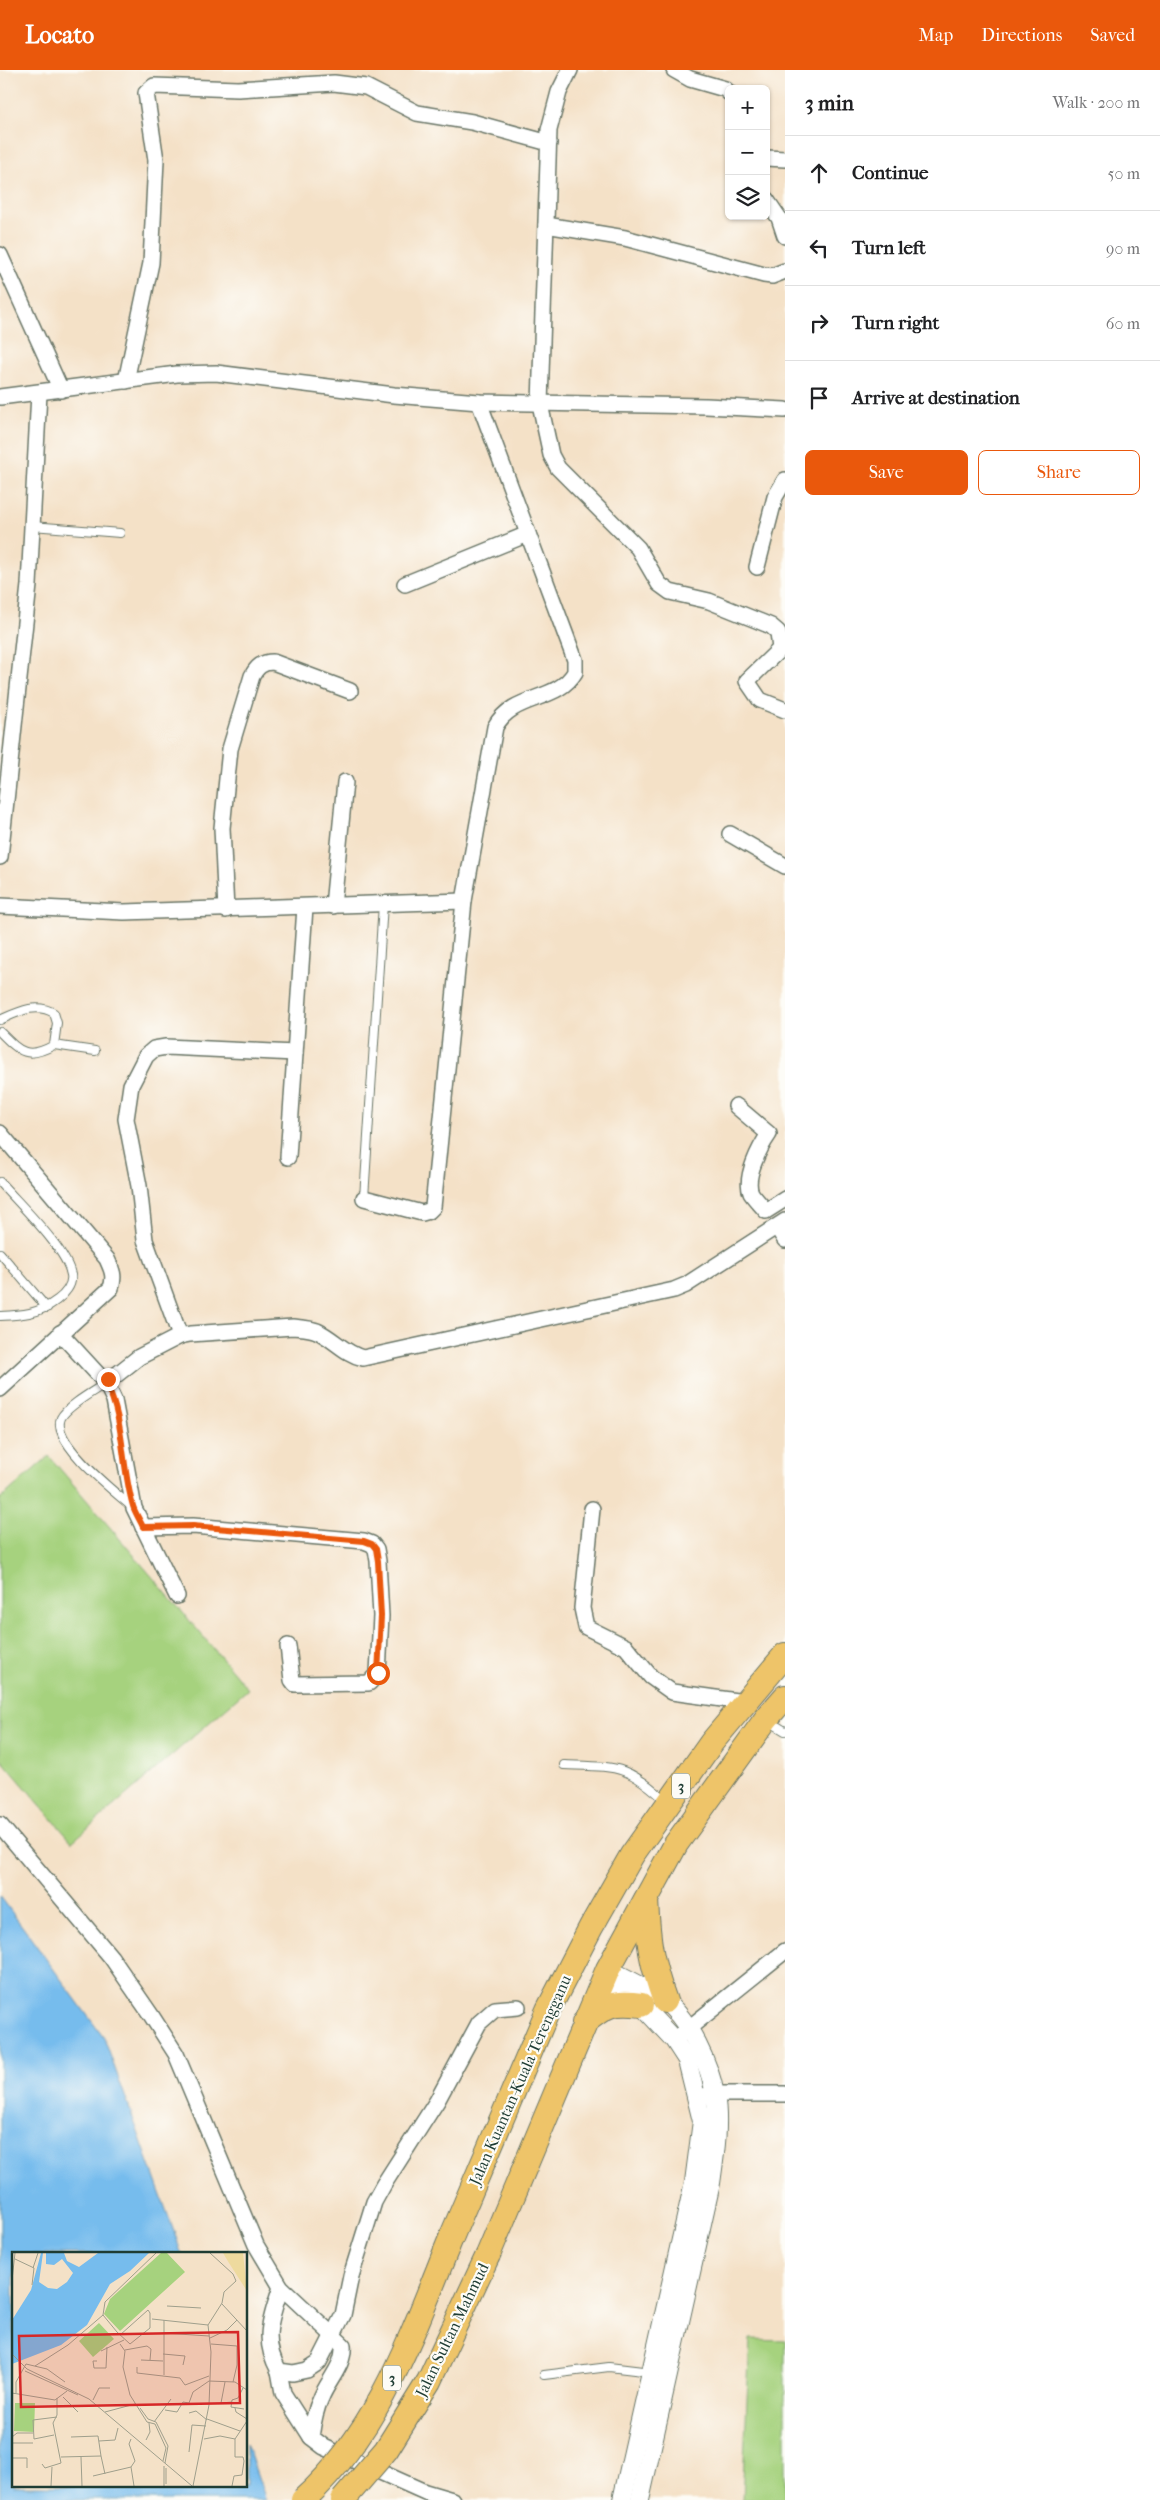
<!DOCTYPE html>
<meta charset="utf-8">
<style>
body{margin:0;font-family:"IM FELL French Canon",serif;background:#f6f6f6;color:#202124}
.controls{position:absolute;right:15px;top:15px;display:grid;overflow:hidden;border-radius:8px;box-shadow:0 1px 4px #0004}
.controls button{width:45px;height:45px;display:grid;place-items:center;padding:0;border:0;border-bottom:1px solid #e0e0e0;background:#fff;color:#202124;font:25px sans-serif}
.stop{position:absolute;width:15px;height:15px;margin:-11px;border:4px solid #ea580c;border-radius:50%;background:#fff}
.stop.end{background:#ea580c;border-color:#fff;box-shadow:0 1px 5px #0008}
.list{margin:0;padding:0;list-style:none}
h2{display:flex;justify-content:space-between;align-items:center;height:65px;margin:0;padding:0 20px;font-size:21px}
h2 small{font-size:16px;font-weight:400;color:#757577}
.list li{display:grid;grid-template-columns:32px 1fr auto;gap:15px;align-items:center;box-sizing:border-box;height:75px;padding:0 20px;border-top:1px solid #e0e0e0}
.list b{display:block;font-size:19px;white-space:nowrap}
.list em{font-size:16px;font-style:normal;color:#757577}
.actions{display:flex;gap:10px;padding:15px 20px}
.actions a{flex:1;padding:11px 0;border:1px solid #ea580c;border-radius:8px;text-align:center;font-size:18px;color:#ea580c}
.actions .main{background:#ea580c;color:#fff}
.icon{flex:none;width:28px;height:28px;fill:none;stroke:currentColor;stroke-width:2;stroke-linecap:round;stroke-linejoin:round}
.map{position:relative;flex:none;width:785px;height:2430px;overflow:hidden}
header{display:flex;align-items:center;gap:30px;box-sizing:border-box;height:70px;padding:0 25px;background:#ea580c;color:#fff}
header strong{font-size:24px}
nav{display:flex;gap:28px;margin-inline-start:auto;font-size:18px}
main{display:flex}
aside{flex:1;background:#fff}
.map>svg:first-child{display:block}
</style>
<header>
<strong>Locato</strong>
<nav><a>Map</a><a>Directions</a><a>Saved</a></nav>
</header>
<main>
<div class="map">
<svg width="785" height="2430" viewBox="0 0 785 2430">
<rect width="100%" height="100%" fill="#fdfcf7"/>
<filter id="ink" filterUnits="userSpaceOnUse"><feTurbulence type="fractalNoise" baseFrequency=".02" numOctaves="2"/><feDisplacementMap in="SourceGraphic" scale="10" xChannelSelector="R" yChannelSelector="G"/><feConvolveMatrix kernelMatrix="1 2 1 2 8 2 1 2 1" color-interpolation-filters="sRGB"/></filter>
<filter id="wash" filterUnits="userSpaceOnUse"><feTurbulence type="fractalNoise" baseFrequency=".0096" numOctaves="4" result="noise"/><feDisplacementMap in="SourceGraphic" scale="20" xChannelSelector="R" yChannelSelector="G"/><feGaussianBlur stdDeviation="1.12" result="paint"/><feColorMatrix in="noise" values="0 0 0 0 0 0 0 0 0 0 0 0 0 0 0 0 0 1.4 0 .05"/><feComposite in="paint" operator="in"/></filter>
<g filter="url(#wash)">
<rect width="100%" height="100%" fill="#f4e1c7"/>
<g fill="#a6d27e" stroke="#628859">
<polygon points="49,1386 248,1619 72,1772 0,1688 0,1429"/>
<polygon points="750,2269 785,2270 785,2430 742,2430"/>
</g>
<polygon fill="#76bced" stroke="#4a7c90" points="0,1826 104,1968 182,2184 14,2184 14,2416 246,2416 246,2373 266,2430 0,2430"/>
</g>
<g filter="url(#ink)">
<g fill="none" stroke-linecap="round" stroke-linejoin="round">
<g stroke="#6a7667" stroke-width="10">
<g id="service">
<polyline points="32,456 120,463"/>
<path d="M 0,950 C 18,942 36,932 54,943 L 57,953 L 54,975 C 27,990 20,982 0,962"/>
<polyline points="54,975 95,981"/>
<path d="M 0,1112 C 18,1133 67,1179 71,1205 C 73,1215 64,1225 57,1230 C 39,1244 22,1245 0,1246"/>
<polyline points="364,1128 383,834"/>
<polyline points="0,1183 47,1238"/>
<path d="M 106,1313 C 94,1321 67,1336 61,1348 C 50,1372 116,1423 132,1437"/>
<polyline points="767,1650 785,1661"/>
<path d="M 564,1695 C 617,1697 627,1694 667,1732"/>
<polyline points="544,2305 609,2297 651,2302"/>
</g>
</g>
<g stroke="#6a7667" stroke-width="18">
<g id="minor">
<polyline points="570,0 559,22 549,60 540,334 551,385 558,398 638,478 659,514 670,522 709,531 771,556 778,562 780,579 747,611 760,630 785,640"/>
<polyline points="674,0 690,9 725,19 729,23"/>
<polyline points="766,88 785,89"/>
<polyline points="766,129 779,148 785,166"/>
<polyline points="546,155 625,168 764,205 772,206 785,201"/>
<polyline points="0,185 61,320"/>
<polyline points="126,311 151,193 156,90 146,23 154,16 238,19 334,13 366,17 417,43 472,52 549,73"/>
<polyline points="0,327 177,304 216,303 394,325 479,332 706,336 785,340"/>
<polyline points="757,497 775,427 785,410"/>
<polyline points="405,514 528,464"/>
<polyline points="730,764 785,796"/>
<polyline points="0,787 29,515 39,323"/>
<polyline points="0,836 124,842 464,831"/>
<polyline points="333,836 345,712"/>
<path d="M 226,840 L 222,758 L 230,679 L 252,606 C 257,597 262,592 273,592 L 350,621"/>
<path d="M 736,1036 L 769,1064 C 760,1077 744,1107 751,1123 C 755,1129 762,1136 766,1141 L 785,1129"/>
<path d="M 0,1063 L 107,1189 C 112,1200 115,1206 111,1218 L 0,1319"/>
<polyline points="288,1087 305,837"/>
<path d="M 364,1128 L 422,1143 L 429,1141 L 433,1137 L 464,831 L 495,657 C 513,623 557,633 575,602 L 575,590 L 479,332"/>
<polyline points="777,1157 785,1170"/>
<polyline points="60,1263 106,1313 114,1330 134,1438 177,1526"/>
<polyline points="180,1266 145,1170 139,1116 126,1049 131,1015 146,986 154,979 166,977 295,983"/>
<path d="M 106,1313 L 139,1287 L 180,1266 L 190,1264 L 293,1257 C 301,1258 310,1258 317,1261 C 334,1269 345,1284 363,1288 L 674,1220 L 686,1215 L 785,1151"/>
<polyline points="592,1439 582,1538 586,1557 626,1577 651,1607 672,1622 744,1632"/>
<polyline points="143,1457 193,1456 364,1471 372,1474 376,1479 378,1491 381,1546 378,1603 369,1613 295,1614 292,1610 288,1576"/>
<path d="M 0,1755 L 111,1887 L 151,1945 L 176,1984 L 256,2175 L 281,2217 L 343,2275 C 345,2295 328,2310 321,2328 C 315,2340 313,2353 311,2367 L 324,2377 L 425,2422 L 452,2430"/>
<polyline points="674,1970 785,1881"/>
<polyline points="698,2027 715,2024 785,2024"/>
<path d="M 281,2217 C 271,2249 261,2269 279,2301 L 293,2303 L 307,2300 L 319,2292 L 343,2245 L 351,2206 L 374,2132 L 384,2114 L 437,2031 L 479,1953 L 495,1939 L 518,1937"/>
<polyline points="279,2301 283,2323 311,2367"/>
</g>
</g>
<g stroke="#6a7667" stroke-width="20">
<g id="tertiary">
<path d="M 608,1899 C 627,1909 648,1918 665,1931 C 689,1950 710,1995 715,2025 C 720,2053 715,2085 711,2113 L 640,2430"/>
<polyline points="601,1913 641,1935 674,1970 687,1990 702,2051 694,2112 622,2430"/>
</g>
</g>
<g stroke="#6a7667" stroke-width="26">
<g id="trunk">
<path d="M 646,1830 C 648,1871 651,1893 665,1931"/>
<path d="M 584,1953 C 606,1935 613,1931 641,1935"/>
<polyline points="451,2168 548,1940 591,1857 632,1785 712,1672 785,1585"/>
<polyline points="488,2185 608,1899 676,1774 766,1649 785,1627"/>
</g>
</g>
<use href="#service" stroke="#fff" stroke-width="8"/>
<use href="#minor" stroke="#fff" stroke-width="15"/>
<use href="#tertiary" stroke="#fff" stroke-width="18"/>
<use href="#trunk" stroke="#eec469" stroke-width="24"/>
<g stroke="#6a7667" stroke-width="26" stroke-linecap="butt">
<g id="trunk-bridge">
<path d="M 303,2430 C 380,2361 413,2261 451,2168"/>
<polyline points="343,2430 386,2380 429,2311 488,2185"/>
</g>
</g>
<use href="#trunk-bridge" stroke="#eec469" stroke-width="24"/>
</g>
</g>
<g fill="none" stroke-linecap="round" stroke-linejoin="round" filter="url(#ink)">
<path stroke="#ea580c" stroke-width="6" d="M 108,1309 L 106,1313 C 125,1352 121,1395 133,1436 C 135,1443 140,1450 143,1457 L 193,1456 L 364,1471 L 372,1474 L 376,1479 L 378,1491 L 381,1546 L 378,1603"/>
</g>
<g text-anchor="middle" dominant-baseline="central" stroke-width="4.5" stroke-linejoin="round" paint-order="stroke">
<g fill="#fdfcf7" stroke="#62766e" stroke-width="1">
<rect x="672" y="1703.5" width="18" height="25" rx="4"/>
<rect x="383" y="2295.5" width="18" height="25" rx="4"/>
</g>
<g font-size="15" font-weight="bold" fill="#1f3d34">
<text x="681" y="1716">3</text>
<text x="392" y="2308">3</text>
</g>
<g font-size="16" fill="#1f3d34" stroke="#fdfcf7">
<text transform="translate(520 2010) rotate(-66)">Jalan Kuantan-Kuala Terengganu</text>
<text transform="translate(452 2260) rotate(-64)">Jalan Sultan Mahmud</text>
</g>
</g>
<g transform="translate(12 2182)">
<rect width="235" height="235" fill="#f4e1c7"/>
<path d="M 149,1 L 155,1 L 173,20 L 108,79 L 92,62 L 98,47 ZM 87,71 L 102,87 L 81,105 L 67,89 ZM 3,151 L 23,151 L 22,180 L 2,179 Z" fill="#a6d27e"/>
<path d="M 211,1 L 231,1 L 235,39 L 217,11 Z" fill="#eeda9e"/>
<path d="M 29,1 L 31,1 L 27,30 L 36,36 L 45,37 L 55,30 L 61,21 L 50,7 L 42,13 L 34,12 L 34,1 L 52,1 L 55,9 L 67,15 L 86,1 L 137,1 L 118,19 L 98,32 L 75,73 L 49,93 L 0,112 L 0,68 L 19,38 Z" fill="#76bced"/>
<path fill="none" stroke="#9f9f8c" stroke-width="1" d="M 3,7 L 22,16 L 20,33M 21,16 L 26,1M 0,28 L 3,1M 210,52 L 235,79M 155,54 L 189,56M 140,67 L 196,73 L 199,100 L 197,153 L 181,234M 196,73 L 210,51 L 212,40 L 224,29 L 221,22 L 198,1M 151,81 L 197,84M 108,83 L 136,58 L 138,61 L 138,76 L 118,92 L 105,80 L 91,63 L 93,50 L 144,1M 198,86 L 215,78 L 225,68M 108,92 L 113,99 L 111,115 L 118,143 L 135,170 L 143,172 L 154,196 L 151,209M 199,92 L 225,94 L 225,113 L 221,130M 113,98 L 135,94 L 139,97 L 138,108M 89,99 L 112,88M 0,102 L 15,117 L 77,147 L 180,234M 151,102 L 173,104 L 171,113M 129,108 L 151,109M 85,109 L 81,109 L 82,116 L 94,116 L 95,95M 23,114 L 56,93 L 91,63M 125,115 L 125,121 L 168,126 L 173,133 L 197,124M 13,119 L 66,143M 152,123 L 152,68M 213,130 L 209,151 L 220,150M 231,136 L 226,146 L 220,148 L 219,155 L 232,157M 0,141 L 43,148 L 55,139M 4,141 L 4,130 L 14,112 L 35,117 L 53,130M 51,145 L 66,160M 81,148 L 87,136 L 98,136M 128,156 L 136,167 L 144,170 L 156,194 L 153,211M 223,156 L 224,160 L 235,167M 153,158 L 165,160 L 171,150 L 177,151 L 181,140 L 197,129 L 223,130 L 235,138M 93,160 L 123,152M 177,161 L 184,159 L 195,168M 195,167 L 228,179M 142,170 L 159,147M 42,183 L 22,187 L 21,168 L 45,165M 0,185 L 5,181 L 21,181M 59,185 L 86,184 L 89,204M 119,187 L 117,192 L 123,209 L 119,215 L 122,234M 192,187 L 208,184 L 223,187 L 235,169M 134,188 L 138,180 L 137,171M 87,189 L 103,188 L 106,176M 0,191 L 21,191M 177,200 L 180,173 L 194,174M 49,205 L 89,204 L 93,222M 69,205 L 70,234M 0,206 L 15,206 L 15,216M 30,212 L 33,216 L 49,211 L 41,171 L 45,163 L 45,146M 152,214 L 152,234M 81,224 L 119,215M 154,232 L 154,216M 39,234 L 40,215M 220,234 L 222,224 L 230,223 L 232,209 L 231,205 L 223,205 L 223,187"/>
<path fill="#d62828" fill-opacity="0.15" stroke="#d62828" stroke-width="2.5" d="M 226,80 L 228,151 L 9,155 L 7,84 Z"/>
<rect width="235" height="235" fill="none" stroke="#1f3d34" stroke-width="2.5"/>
</g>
</svg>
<div class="controls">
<button>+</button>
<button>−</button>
<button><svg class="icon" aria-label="layers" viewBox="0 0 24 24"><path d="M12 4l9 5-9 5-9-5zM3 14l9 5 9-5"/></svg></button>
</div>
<div class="stop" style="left:378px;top:1603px"></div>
<div class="stop end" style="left:108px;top:1309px"></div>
</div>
<aside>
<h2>3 min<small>Walk · 200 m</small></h2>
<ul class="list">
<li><svg class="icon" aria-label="ahead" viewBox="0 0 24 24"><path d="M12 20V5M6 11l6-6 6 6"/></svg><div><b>Continue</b></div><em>50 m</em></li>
<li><svg class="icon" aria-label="left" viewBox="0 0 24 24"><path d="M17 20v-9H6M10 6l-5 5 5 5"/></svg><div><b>Turn left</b></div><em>90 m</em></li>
<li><svg class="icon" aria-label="right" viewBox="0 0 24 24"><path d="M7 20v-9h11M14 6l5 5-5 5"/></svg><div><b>Turn right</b></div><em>60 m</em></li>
<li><svg class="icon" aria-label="arrive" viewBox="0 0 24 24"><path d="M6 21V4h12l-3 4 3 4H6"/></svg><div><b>Arrive at destination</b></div></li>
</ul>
<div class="actions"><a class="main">Save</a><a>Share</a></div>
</aside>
</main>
